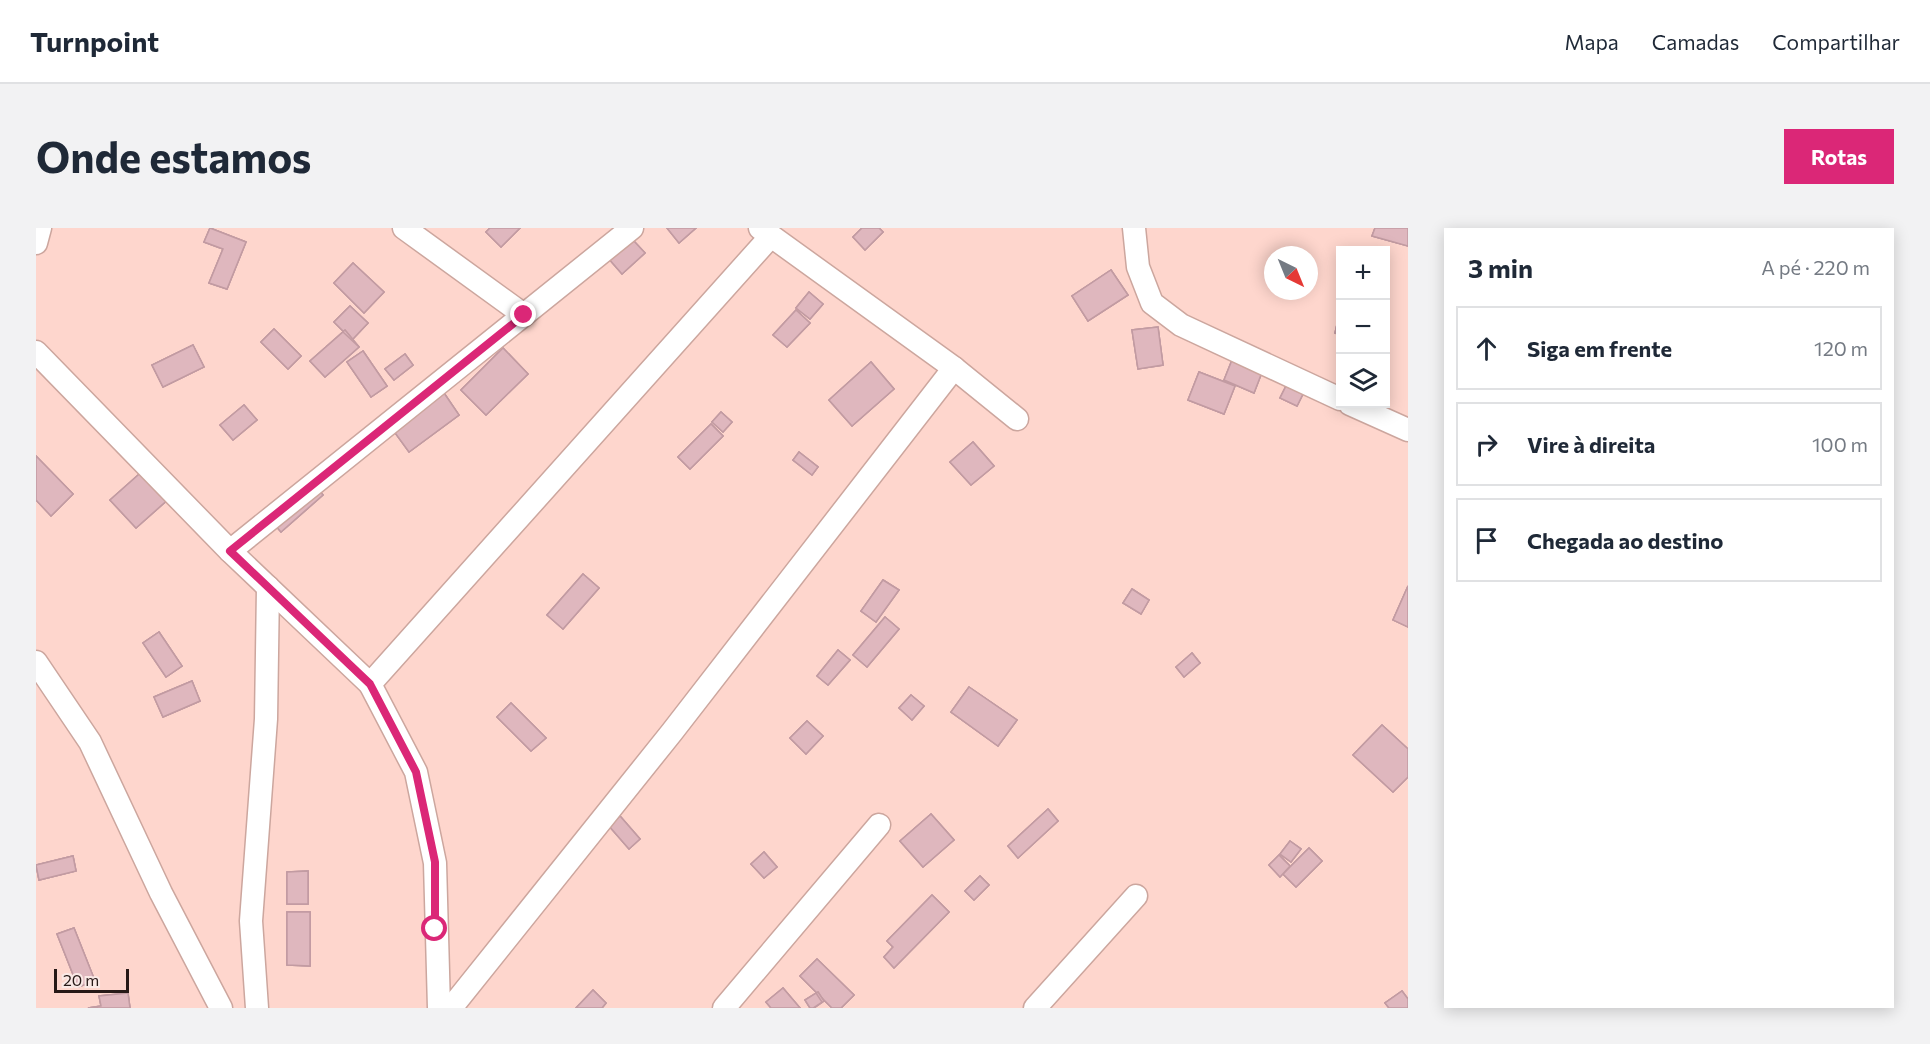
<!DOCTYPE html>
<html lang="pt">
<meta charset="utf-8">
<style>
body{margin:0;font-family:Commissioner,sans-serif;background:#f2f2f3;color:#1f2937}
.controls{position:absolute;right:18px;top:18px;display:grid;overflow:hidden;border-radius:0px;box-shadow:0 3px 15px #0003}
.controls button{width:54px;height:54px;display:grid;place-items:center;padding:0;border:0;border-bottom:2px solid #e0e1e3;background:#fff;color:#1f2937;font:30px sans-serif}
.compass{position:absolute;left:1228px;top:18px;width:54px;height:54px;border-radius:50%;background:#fff;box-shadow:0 3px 15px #0003;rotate:137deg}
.scale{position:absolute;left:18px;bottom:15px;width:75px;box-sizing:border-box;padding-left:6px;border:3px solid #271917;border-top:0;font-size:16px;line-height:21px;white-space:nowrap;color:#271917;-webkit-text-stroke:4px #fae9e6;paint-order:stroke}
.stop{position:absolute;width:18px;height:18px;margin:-14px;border:4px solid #db2777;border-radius:50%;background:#fff}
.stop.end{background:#db2777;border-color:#fff;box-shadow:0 2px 6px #0008}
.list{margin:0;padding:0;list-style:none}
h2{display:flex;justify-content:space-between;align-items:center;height:78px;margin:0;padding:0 24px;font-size:26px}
h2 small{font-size:20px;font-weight:400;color:#747a83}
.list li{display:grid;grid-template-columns:39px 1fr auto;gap:18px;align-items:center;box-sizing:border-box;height:84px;margin:0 12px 12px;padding:0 12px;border:2px solid #e0e1e3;border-radius:0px}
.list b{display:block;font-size:22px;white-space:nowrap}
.list em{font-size:20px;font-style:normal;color:#747a83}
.icon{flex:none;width:33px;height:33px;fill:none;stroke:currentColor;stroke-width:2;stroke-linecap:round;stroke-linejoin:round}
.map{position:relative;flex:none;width:1372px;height:780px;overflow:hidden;border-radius:0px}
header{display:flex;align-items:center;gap:36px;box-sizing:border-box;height:84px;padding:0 30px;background:#fff;border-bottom:2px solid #e0e1e3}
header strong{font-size:28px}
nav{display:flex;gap:33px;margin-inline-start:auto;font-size:21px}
.intro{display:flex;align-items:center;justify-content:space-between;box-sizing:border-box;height:144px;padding:0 36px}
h1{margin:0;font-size:42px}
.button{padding:15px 27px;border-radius:0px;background:#db2777;color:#fff;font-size:21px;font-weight:700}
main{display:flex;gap:36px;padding:0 36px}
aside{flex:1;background:#fff;border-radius:0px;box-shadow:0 3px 15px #0003}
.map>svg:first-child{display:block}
</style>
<header>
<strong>Turnpoint</strong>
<nav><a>Mapa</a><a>Camadas</a><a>Compartilhar</a></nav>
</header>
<div class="intro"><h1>Onde estamos</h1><a class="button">Rotas</a></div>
<main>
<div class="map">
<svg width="1372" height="780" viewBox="0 0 1372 780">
<rect width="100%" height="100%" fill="#fed6cd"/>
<g fill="#dfb7be" stroke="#c29ba2" stroke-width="1.5">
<polygon points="174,0 210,14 191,61 173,55 187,21 168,14"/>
<polygon points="174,0 210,14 191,61 173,55 187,21 168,14"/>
<polygon points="174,0 210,14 191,61 173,55 187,21 168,14"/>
<polygon points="454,0 484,0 465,19 450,4"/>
<polygon points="454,0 484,0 465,19 450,4"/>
<polygon points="454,0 484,0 465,19 450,4"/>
<polygon points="631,0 660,0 643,15"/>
<polygon points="631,0 660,0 643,15"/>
<polygon points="631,0 660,0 643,15"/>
<polygon points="826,0 843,0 847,4 829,22 817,9"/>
<polygon points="826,0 843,0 847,4 829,22 817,9"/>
<polygon points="826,0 843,0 847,4 829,22 817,9"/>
<polygon points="1339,0 1372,0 1372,18 1336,8"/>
<polygon points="1339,0 1372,0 1372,18 1336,8"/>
<polygon points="1339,0 1372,0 1372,18 1336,8"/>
<polygon points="596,11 609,25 586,46 573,31"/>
<polygon points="596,11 609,25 586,46 573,31"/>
<polygon points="596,11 609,25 586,46 573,31"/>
<polygon points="317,35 348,64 328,85 298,55"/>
<polygon points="317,35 348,64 328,85 298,55"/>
<polygon points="317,35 348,64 328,85 298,55"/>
<polygon points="1075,42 1092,67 1052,93 1036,68"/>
<polygon points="1075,42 1092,67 1052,93 1036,68"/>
<polygon points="1075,42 1092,67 1052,93 1036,68"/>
<polygon points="773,64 787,76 774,91 760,80"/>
<polygon points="773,64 787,76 774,91 760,80"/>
<polygon points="773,64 787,76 774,91 760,80"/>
<polygon points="314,78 332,95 316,112 298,94"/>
<polygon points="314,78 332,95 316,112 298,94"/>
<polygon points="314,78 332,95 316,112 298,94"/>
<polygon points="760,82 774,95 751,119 737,107"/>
<polygon points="760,82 774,95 751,119 737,107"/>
<polygon points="760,82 774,95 751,119 737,107"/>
<polygon points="1304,83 1304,107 1299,105"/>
<polygon points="1304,83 1304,107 1299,105"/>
<polygon points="1304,83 1304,107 1299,105"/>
<polygon points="1122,99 1127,137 1102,141 1096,102"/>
<polygon points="1122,99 1127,137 1102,141 1096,102"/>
<polygon points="1122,99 1127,137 1102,141 1096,102"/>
<polygon points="238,101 265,128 252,141 225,114"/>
<polygon points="238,101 265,128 252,141 225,114"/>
<polygon points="238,101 265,128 252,141 225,114"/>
<polygon points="309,102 323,119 289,149 274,133"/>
<polygon points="309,102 323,119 289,149 274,133"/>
<polygon points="307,104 323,119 289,149 274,133"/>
<polygon points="157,117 168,139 127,159 116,137"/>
<polygon points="157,117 168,139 127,159 116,137"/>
<polygon points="157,117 168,139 127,159 116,137"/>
<polygon points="467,120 492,146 450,187 425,162"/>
<polygon points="467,120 492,146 450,187 425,162"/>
<polygon points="467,120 492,146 450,187 425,162"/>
<polygon points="327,123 351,158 335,169 311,134"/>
<polygon points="327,123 351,158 335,169 311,134"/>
<polygon points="327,123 351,158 335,169 311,134"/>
<polygon points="369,126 377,137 358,152 349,141"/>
<polygon points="369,126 377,137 358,152 349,141"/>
<polygon points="369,126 377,137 358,152 349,141"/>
<polygon points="1198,127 1228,139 1218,165 1188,152"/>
<polygon points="1198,127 1228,139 1218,165 1188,152"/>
<polygon points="1198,127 1228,139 1218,165 1188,152"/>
<polygon points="835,134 858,161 816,198 793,172"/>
<polygon points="835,134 858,161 816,198 793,172"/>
<polygon points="835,134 858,161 816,198 793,172"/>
<polygon points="1163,144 1199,158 1188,186 1152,172"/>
<polygon points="1163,144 1199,158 1188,186 1152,172"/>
<polygon points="1163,144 1199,158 1188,186 1152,172"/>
<polygon points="1257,144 1274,152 1261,178 1244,170"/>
<polygon points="1257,144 1274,152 1261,178 1244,170"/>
<polygon points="1257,144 1274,152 1261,178 1244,170"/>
<polygon points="408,165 423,187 373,224 357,202"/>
<polygon points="408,165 423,187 373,224 357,202"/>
<polygon points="408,165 423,187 373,224 357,202"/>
<polygon points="208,177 221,192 197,212 184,197"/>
<polygon points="208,177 221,192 197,212 184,197"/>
<polygon points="208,177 221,192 197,212 184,197"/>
<polygon points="685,184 696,194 687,204 676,194"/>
<polygon points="685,184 696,194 687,204 676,194"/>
<polygon points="685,184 696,194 687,204 676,194"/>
<polygon points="675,196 687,208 654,241 642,229"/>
<polygon points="675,196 687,208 654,241 642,229"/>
<polygon points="675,196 687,208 654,241 642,229"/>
<polygon points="937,214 958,238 935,257 914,234"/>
<polygon points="937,214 958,238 935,257 914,234"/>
<polygon points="937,214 958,238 935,257 914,234"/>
<polygon points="763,224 782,239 776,247 757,232"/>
<polygon points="763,224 782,239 776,247 757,232"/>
<polygon points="763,224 782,239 776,247 757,232"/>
<polygon points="0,228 37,266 15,288 0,272"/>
<polygon points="0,228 37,266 15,288 0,272"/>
<polygon points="0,228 37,266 15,288 0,272"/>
<polygon points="110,240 136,268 100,300 74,272"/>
<polygon points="110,240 136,268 100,300 74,272"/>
<polygon points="110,240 136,268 100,300 74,272"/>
<polygon points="275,254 287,267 245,304 233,290"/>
<polygon points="275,254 287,267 245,304 233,290"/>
<polygon points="275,254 287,267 245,304 233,290"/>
<polygon points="547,346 563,360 527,401 511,387"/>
<polygon points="547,346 563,360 527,401 511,387"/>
<polygon points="547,346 563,360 527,401 511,387"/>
<polygon points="847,352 863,362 840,394 825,383"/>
<polygon points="847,352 863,362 840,394 825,383"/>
<polygon points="847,352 863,362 840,394 825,383"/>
<polygon points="1372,358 1372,399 1357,392"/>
<polygon points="1372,358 1372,399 1357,392"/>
<polygon points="1372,358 1372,399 1357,392"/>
<polygon points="1096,361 1113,372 1105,386 1087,375"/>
<polygon points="1096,361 1113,372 1105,386 1087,375"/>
<polygon points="1096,361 1113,372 1105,386 1087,375"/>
<polygon points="849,389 863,401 831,439 817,427"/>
<polygon points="849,389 863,401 831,439 817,427"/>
<polygon points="849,389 863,401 831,439 817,427"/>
<polygon points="123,404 146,438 130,449 107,415"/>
<polygon points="123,404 146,438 130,449 107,415"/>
<polygon points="123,404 146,438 130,449 107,415"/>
<polygon points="802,422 814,432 792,457 781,448"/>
<polygon points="802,422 814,432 792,457 781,448"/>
<polygon points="802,422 814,432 792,457 781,448"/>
<polygon points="1156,425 1164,435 1148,449 1140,439"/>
<polygon points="1156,425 1164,435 1148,449 1140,439"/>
<polygon points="1156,425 1164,435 1148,449 1140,439"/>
<polygon points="156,453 164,473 127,489 118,469"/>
<polygon points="156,453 164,473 127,489 118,469"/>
<polygon points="156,453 164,473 127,489 118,469"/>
<polygon points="933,459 981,492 962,518 915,484"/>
<polygon points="933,459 981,492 962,518 915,484"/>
<polygon points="933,459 981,492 962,518 915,484"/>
<polygon points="875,467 888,478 876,492 863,480"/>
<polygon points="875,467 888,478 876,492 863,480"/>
<polygon points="875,467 888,478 876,492 863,480"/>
<polygon points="475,475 510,510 495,523 461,489"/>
<polygon points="475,475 510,510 495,523 461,489"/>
<polygon points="475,475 510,510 495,523 461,489"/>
<polygon points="771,493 787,508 770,526 754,510"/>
<polygon points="771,493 787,508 770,526 754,510"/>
<polygon points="771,493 787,508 770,526 754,510"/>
<polygon points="1346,497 1372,521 1372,549 1357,564 1317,527"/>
<polygon points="1346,497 1372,521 1372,549 1357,564 1317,527"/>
<polygon points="1346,497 1372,521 1372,549 1357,564 1317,527"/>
<polygon points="1012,581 1022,593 982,630 972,618"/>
<polygon points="1012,581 1022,593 982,630 972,618"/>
<polygon points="1012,581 1022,593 982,630 972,618"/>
<polygon points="895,586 918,612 887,639 864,613"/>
<polygon points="895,586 918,612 887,639 864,613"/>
<polygon points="895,586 918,612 887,639 864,613"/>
<polygon points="584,588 604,611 593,621 573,598"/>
<polygon points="584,588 604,611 593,621 573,598"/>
<polygon points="584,588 604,611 593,621 573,598"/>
<polygon points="1254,613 1265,621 1255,634 1244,626"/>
<polygon points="1254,613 1265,621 1255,634 1244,626"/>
<polygon points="1254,613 1265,621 1255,634 1244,626"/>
<polygon points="1273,620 1286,633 1260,659 1247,646"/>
<polygon points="1273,620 1286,633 1260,659 1247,646"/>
<polygon points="1273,620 1286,633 1260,659 1247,646"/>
<polygon points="728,624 741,639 728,650 715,636"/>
<polygon points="728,624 741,639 728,650 715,636"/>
<polygon points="728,624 741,639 728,650 715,636"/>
<polygon points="1243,627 1254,638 1244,649 1233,637"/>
<polygon points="1243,627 1254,638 1244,649 1233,637"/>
<polygon points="1243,627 1254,638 1244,649 1233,637"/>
<polygon points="37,628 40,643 3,652 0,637"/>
<polygon points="37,628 40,643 3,652 0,637"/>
<polygon points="37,628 40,643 3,652 0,637"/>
<polygon points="272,643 272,676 251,676 251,644"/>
<polygon points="272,643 272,676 251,676 251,644"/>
<polygon points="272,643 272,676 251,676 251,644"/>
<polygon points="944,648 953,657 938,672 929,663"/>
<polygon points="944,648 953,657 938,672 929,663"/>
<polygon points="944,648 953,657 938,672 929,663"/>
<polygon points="896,667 913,684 858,740 848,729 857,719 851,713"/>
<polygon points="896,667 913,684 858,740 848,729 857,719 851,713"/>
<polygon points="896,667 913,684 858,740 848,729 857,719 851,713"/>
<polygon points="251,684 274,684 274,738 251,737"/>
<polygon points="251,684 274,684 274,738 251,737"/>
<polygon points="251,684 274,684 274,738 251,737"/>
<polygon points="38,700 59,753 42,759 21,706"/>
<polygon points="38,700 59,753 42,759 21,706"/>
<polygon points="38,700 59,753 42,759 21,706"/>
<polygon points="781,731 818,767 805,780 796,780 764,748"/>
<polygon points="781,731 818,767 805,780 796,780 764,748"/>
<polygon points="781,731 818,767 805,780 796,780 764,748"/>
<polygon points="747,760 764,780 735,780 730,774"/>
<polygon points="747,760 764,780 735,780 730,774"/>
<polygon points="747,760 764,780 735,780 730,774"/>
<polygon points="557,762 570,775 566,780 540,780"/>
<polygon points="557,762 570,775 566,780 540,780"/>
<polygon points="557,762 570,775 566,780 540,780"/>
<polygon points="1366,763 1372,771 1372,780 1353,780 1349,775"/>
<polygon points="1366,763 1372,771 1372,780 1353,780 1349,775"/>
<polygon points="1366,763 1372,771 1372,780 1353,780 1349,775"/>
<polygon points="782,764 788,773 778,780 774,780 769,772"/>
<polygon points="782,764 788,773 778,780 774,780 769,772"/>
<polygon points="92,765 94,780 52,780 65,778 63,768"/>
<polygon points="92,765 94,780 52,780 65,778 63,768"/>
<polygon points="92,765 94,780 52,780 65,778 63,768"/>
<polygon points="780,765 786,774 777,780 774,780 769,772"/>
</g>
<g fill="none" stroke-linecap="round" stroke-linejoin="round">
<g stroke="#cca69e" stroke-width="25">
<g id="street">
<polyline points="368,0 488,87"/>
<polyline points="724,0 918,140 981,191"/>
<polyline points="1098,0 1102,39 1116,75 1145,97 1304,171"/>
<polyline points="0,15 4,0"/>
<polyline points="0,124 194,323 334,456"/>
<polyline points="1314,176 1372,202"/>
<polyline points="194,323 596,0"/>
<polyline points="0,434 54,514 125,665 185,780"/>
<polyline points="221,780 215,693 230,491 232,359"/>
<polyline points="403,780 399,635 380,544 334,456 735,8"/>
<polyline points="415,780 636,504 918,140"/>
<polyline points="688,780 843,597"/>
<polyline points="999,780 1100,668"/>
</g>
</g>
<use href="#street" stroke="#fff" stroke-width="22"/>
</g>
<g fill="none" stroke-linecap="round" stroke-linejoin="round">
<polyline stroke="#db2777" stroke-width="8" points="399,701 399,634 380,544 334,456 194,323 488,87"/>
</g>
</svg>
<div class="controls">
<button>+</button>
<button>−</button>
<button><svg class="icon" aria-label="layers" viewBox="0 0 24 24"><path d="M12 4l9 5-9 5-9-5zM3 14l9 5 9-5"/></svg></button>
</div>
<svg class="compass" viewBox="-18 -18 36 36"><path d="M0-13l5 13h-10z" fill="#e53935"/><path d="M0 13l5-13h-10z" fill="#747a83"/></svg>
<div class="scale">20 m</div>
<div class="stop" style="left:399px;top:701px"></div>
<div class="stop end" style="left:488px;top:87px"></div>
</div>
<aside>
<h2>3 min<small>A pé · 220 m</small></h2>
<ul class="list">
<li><svg class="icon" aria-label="ahead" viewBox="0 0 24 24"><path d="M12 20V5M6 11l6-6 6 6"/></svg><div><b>Siga em frente</b></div><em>120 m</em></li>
<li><svg class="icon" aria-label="right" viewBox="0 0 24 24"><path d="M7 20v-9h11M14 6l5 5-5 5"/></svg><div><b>Vire à direita</b></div><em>100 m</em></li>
<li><svg class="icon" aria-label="arrive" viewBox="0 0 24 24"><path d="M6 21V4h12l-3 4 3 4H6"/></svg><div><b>Chegada ao destino</b></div></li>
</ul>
</aside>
</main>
